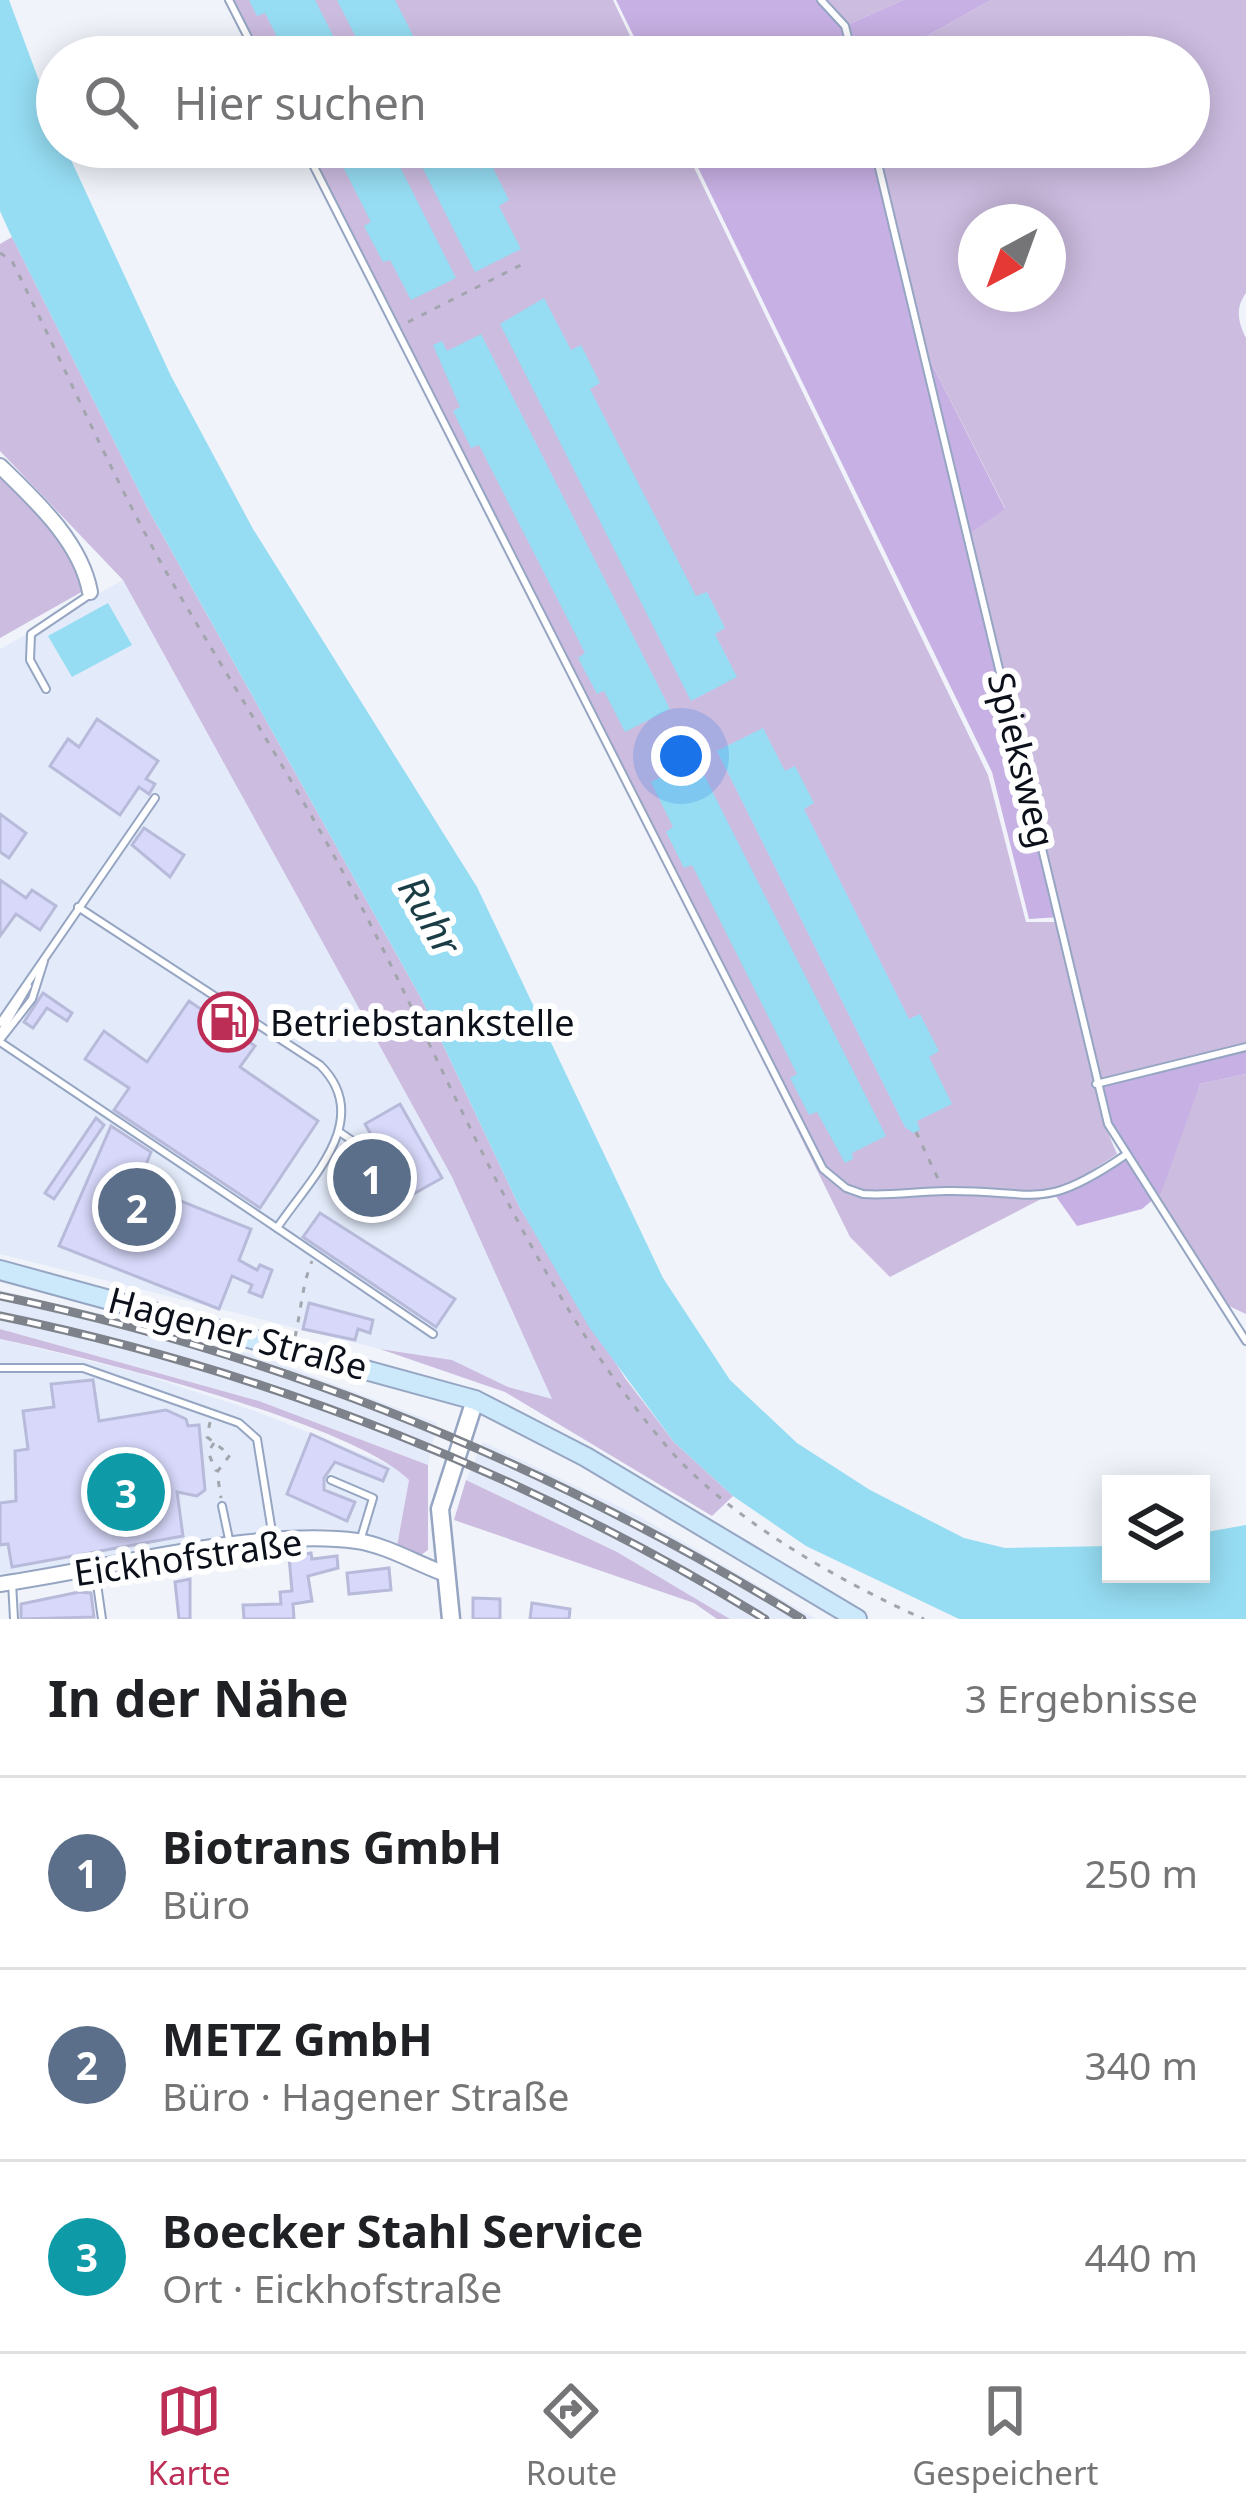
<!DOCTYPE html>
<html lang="de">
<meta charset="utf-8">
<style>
body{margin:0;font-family:"Noto Sans",sans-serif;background:#f6f6f6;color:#202124}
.controls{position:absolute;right:36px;bottom:36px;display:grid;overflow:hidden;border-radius:0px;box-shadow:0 6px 30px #0003}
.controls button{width:108px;height:108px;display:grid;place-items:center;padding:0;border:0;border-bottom:3px solid #e0e0e0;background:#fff;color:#202124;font:60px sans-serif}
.compass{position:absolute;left:958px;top:204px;width:108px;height:108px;border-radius:50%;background:#fff;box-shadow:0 6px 30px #0003;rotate:221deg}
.you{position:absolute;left:681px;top:756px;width:42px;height:42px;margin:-30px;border:9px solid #fff;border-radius:50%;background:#1a73e8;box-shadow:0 0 0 18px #1a73e833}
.badge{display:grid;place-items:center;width:78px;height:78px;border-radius:50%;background:#bd2e57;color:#fff;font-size:39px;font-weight:700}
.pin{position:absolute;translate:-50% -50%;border:6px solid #fff;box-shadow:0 3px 12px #0006}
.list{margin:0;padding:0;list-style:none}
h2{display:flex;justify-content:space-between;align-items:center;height:156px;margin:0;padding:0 48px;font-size:51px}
h2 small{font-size:39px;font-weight:400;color:#757577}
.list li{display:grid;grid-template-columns:78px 1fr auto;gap:36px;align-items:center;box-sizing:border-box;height:192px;padding:0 48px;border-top:3px solid #e0e0e0}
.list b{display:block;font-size:45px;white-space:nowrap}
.list p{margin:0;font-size:39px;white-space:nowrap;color:#757577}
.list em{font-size:39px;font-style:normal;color:#757577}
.icon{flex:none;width:66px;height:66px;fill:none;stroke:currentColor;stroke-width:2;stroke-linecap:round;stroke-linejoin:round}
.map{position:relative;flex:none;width:1246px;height:1619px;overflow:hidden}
.search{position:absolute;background:#fff;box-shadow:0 6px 30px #0003;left:36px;right:36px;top:36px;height:132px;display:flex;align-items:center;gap:30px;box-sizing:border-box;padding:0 42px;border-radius:66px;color:#757577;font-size:45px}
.sheet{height:732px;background:#fff}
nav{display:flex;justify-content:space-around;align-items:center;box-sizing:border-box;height:168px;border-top:3px solid #e0e0e0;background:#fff;font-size:33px;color:#757577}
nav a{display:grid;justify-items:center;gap:6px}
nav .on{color:#bd2e57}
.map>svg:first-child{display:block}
</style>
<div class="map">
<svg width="1246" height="1619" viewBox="0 0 1246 1619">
<rect width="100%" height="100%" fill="#f0f3fa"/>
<g fill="#e3ebfa">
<polygon points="123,580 452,1177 553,1400 508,1387 452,1360 380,1349 0,1254 0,649"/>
<polygon points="0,1290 259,1356 437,1423 428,1465 259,1401 0,1329"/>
<polygon points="0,1339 138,1373 258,1412 395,1467 409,1480 397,1546 328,1528 0,1574"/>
<polygon points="483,1442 637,1515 816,1619 730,1619 617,1552 466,1480"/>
</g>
<g fill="#ccbce0" fill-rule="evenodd">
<polygon points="226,0 613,0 640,57 256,57"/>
<polygon points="821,0 903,0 845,26"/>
<path d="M 991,0 L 1246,0 L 1246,293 C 1235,308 1238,322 1246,338 L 1246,1047 L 1096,1084 L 968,535 L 1005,508 L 921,342 L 874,147 L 1189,147 L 1189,57 L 890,57 ZM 976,222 L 1048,222 L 1048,294 L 976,294 Z"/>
<polygon points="304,147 684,147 988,775 1026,922 1057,922 1102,1119 1117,1154 1074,1182 890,1277 850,1237 405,337"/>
<polygon points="12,237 147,507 421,998 520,1208 625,1378 674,1442 733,1496 712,1516 505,1392 380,1349 452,1360 508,1387 552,1399 452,1177 123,580 0,451 0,244"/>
<polygon points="0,472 62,544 85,590 0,638"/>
<polygon points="1246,1074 1246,1314 1229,1306 1155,1198 1200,1084"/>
<path d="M 0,1329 L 259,1401 L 428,1465 L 428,1550 L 421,1555 L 397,1546 L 409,1480 C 352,1423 87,1357 0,1339 Z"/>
<polygon points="466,1480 617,1552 730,1619 717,1619 694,1603 454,1520"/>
</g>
<g fill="#c7b0e4">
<polygon points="616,0 821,0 845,26 903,0 991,0 890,57 644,57"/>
<polygon points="688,147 874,147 921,342 1005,509 968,535 1060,917 1029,919 992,772"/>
<polygon points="1246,1047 1246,1074 1200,1084 1161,1193 1142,1209 1077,1226 1055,1195 1123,1156 1096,1084"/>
</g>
<g fill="#96ddf3">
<polygon points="0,0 9,0 57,129 57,147 65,147 171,376 253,529 477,887 663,1278 730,1380 797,1443 870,1490 964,1538 1005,1548 1111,1546 1111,1574 1201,1574 1201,1533 1246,1525 1246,1619 959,1619 806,1546 733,1496 674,1442 589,1327 520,1208 421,998 147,507 9,231 0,211"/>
<polygon points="249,0 315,0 344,57 287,57 265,13 257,16"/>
<polygon points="337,0 395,0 424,57 366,57"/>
<polygon points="333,147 390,147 456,278 411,300 390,260 383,262 364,226 371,222"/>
<polygon points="412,147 469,147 480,169 491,164 509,200 499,206 521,249 475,272"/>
<polygon points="544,298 571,350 581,345 600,383 590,389 696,596 707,592 725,628 715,634 737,677 691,701 500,324"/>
<polygon points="481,334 670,709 625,732 604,691 597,694 578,658 585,653 479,445 471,448 453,411 460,407 433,345 442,341 447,351"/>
<polygon points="108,603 132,645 72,677 48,636"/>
<polygon points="763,728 785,771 795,766 814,803 804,809 909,1019 920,1014 939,1051 929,1057 952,1104 917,1121 920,1130 913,1133 905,1127 717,751"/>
<polygon points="696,759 886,1136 852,1153 853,1159 845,1163 817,1112 809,1115 790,1078 797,1074 692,865 684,868 666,832 673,827 651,782"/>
</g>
<g fill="#d7d8fa" stroke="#b8bada" stroke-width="3">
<polygon points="97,719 158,761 146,779 155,784 149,794 139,787 120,815 50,766 68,739 79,747"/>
<polygon points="0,814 26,833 9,858 0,852"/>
<polygon points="144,828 184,855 170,877 132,845"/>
<polygon points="0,880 26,898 32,890 56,906 40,930 16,914 0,936"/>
<polygon points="43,993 72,1013 67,1021 47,1008 33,1028 24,1022"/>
<polygon points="189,1001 255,1046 240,1067 318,1121 260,1208 114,1110 129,1088 85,1059 104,1031 147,1062"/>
<polygon points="400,1104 442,1178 408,1197 395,1175 398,1164 381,1152 365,1124"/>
<polygon points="96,1118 104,1125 54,1199 45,1193"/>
<polygon points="111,1126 151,1152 138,1184 251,1229 239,1260 257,1270 260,1265 272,1270 262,1297 249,1292 252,1285 232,1276 219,1309 59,1246"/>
<polygon points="357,1157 383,1174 358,1210 334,1194"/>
<polygon points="320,1213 455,1299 436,1327 303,1237"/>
<polygon points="309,1303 373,1320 370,1333 358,1329 355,1340 303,1329"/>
<polygon points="93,1380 99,1421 166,1410 186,1419 188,1426 199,1425 205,1490 197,1496 177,1492 183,1536 12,1567 8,1544 0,1545 0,1503 16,1501 15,1451 28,1449 23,1411 54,1407 51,1384"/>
<polygon points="311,1434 388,1469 383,1481 335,1462 324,1478 324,1490 355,1502 347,1521 287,1494"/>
<polygon points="311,1553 312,1559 337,1556 338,1568 308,1576 312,1601 293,1604 294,1619 244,1619 243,1605 281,1604 280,1592 292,1591 289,1557"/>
<polygon points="389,1568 391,1590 349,1594 347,1573"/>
<polygon points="190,1579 190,1619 179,1619 175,1582"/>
<polygon points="79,1592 91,1593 94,1617 21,1619 21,1604"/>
<polygon points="473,1598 500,1599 500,1619 473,1619"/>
<polygon points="532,1603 570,1609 569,1619 530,1619"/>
</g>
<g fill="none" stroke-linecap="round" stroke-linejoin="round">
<g stroke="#95a5c2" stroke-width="10">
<g id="service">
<polyline points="229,0 258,57"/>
<polyline points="821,0 845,26 853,57"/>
<path d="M 304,147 L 823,1169 L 846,1188 L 863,1194 C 891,1196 919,1191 947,1191 C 1037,1190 1040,1213 1124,1156"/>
<polyline points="874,147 1108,1124 1246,1341"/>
<polyline points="46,689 30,660 31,634 89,595"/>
<polyline points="0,1023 155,798"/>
<polyline points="0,1034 28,986"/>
<polyline points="0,1040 32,999 44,961"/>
<path d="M 0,1042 L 277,1228 C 310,1179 375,1119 320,1065 L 78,907"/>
<polyline points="1096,1084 1246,1047"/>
<polyline points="341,1133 392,1168"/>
<polyline points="277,1228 433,1334"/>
<polyline points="0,1368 83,1368 239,1423 257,1439 273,1538"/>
<polyline points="331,1480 373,1498 361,1538"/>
<polyline points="222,1506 230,1544"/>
<polyline points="95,1570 102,1619"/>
<polyline points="12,1582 14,1619"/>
</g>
</g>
<g stroke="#95a5c2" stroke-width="18">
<g id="minor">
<path d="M 0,466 C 35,500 81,542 90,592"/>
<path d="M 0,1584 C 103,1570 258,1527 357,1541 C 385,1545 416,1563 443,1573"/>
</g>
</g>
<g stroke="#95a5c2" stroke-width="21">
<polyline id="tertiary" points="451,1619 440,1509 475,1400"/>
</g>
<g stroke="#95a5c2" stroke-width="22">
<polyline id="secondary" points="0,1270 475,1400 586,1457 857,1619"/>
</g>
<g stroke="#a2a5ad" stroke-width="3" stroke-dasharray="6 9" stroke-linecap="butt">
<path d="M 0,253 L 12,261 C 63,363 109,470 165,570 C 230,682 301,791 361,906 C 455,1087 531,1285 663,1442 C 723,1515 838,1581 924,1619"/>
<polyline points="408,322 521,265"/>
<polyline points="916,1132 940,1183"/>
<path d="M 295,1337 C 301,1311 302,1285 312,1261"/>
<polyline points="210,1422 207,1437 230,1455 217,1472 221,1498"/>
<polyline points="214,1443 208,1452 216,1471"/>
</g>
<use href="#service" stroke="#fff" stroke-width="6"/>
<use href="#minor" stroke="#fff" stroke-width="14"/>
<use href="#tertiary" stroke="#fff" stroke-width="16"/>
<use href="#secondary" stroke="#cce9fc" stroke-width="18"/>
<g stroke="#7e828b" stroke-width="9">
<g id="rail">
<path d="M 0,1296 C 285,1355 555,1467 802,1619"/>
<path d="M 0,1316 C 269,1371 531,1475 765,1619"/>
</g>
</g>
<use href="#rail" stroke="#fff" stroke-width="4.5" stroke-dasharray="14" stroke-linecap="butt"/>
</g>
<defs>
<g id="fuel-ring" transform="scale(3)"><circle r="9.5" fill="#fff" stroke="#bd2e57" stroke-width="1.5"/><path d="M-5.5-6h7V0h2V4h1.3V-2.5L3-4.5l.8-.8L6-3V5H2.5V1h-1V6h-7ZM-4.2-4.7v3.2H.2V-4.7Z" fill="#bd2e57"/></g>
</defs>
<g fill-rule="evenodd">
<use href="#fuel-ring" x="228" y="1022"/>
</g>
<g text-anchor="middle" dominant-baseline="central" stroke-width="12" stroke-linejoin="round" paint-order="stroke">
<g font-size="36" fill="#0b101a" stroke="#fff">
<text transform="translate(1022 760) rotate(76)">Spieksweg</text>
<text transform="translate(238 1333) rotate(15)">Hagener Straße</text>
<text transform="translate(188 1557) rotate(-8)">Eickhofstraße</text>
</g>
<g font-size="36" fill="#0b101a" stroke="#fff" text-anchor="start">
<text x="270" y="1022">Betriebstankstelle</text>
</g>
<g font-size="39" font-style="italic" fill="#1a3c45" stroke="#fff">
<text transform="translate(431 915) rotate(60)">Ruhr</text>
</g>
</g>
</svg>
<div class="controls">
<button><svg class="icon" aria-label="layers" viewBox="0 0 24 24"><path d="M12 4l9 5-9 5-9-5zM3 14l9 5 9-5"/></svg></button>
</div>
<svg class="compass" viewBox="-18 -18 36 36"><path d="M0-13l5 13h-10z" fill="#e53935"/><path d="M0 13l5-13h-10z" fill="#757577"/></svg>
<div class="you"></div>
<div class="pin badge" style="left:372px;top:1178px;background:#5c6f8a">1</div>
<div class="pin badge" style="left:137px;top:1207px;background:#5c6f8a">2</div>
<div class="pin badge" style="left:126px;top:1492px;background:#0f9aa8">3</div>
<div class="search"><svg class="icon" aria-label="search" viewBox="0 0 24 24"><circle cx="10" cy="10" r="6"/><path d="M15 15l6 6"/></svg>Hier suchen</div>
</div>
<section class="sheet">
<h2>In der Nähe<small>3 Ergebnisse</small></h2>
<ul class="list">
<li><span class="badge" style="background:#5c6f8a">1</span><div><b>Biotrans GmbH</b><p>Büro</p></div><em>250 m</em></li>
<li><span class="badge" style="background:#5c6f8a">2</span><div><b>METZ GmbH</b><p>Büro · Hagener Straße</p></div><em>340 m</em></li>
<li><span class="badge" style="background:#0f9aa8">3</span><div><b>Boecker Stahl Service</b><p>Ort · Eickhofstraße</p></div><em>440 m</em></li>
</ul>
</section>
<nav>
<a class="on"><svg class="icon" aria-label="map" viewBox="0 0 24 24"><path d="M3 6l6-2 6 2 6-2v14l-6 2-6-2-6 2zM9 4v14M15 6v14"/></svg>Karte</a>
<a><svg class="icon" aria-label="directions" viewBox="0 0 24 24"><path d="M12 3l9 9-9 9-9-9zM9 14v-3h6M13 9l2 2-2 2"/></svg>Route</a>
<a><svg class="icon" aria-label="saved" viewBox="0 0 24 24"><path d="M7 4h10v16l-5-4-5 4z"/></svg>Gespeichert</a>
</nav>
